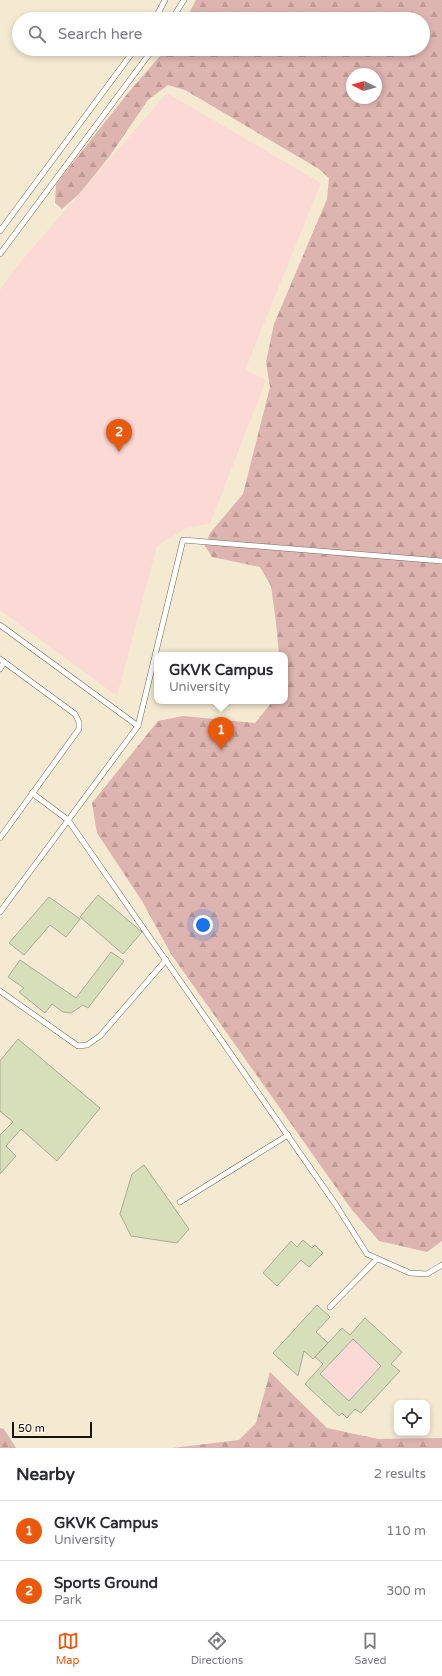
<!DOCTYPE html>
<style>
body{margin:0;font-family:"Varela Round",sans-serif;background:#f7f7f7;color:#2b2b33}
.controls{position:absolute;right:12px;bottom:12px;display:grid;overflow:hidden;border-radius:8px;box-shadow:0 2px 6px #0003}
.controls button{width:36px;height:36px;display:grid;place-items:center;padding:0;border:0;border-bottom:1px solid #e1e1e2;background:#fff;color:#2b2b33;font:20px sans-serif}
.compass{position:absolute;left:346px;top:68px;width:36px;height:36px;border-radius:50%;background:#fff;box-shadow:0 2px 6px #0003;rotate:275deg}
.scale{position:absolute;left:12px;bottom:10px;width:80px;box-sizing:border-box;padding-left:4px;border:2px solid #16140e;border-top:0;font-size:11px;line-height:14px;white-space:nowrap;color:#16140e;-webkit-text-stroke:3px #fcf5e4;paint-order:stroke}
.you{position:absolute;left:203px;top:925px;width:14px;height:14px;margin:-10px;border:3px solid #fff;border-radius:50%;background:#1a73e8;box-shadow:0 0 0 6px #1a73e833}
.badge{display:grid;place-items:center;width:26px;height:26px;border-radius:50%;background:#ea580c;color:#fff;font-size:13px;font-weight:700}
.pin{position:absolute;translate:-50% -33px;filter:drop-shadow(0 1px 2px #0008)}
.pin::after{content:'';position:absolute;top:21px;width:14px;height:12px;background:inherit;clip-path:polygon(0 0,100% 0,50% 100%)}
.popup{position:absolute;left:154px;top:652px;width:134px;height:52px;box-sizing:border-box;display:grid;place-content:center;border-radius:8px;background:#fff;filter:drop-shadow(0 1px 3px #0005);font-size:13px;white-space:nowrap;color:#7c7c81}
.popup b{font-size:15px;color:#2b2b33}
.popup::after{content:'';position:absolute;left:50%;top:100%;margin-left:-8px;border:8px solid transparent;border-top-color:#fff}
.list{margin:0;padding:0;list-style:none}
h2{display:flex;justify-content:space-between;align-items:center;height:52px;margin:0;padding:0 16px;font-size:17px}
h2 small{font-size:13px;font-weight:400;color:#7c7c81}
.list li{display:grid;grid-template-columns:26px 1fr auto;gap:12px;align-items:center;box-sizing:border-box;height:60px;padding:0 16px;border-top:1px solid #e1e1e2}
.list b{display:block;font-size:15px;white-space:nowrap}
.list p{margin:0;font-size:13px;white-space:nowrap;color:#7c7c81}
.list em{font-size:13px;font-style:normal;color:#7c7c81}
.icon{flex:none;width:22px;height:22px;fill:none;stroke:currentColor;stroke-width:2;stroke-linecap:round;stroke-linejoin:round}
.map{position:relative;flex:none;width:442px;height:1448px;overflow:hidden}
.search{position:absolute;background:#fff;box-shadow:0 2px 6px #0003;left:12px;right:12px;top:12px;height:44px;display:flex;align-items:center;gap:10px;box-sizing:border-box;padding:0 14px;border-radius:22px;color:#7c7c81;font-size:15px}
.sheet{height:172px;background:#fff}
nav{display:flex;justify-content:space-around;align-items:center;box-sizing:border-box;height:56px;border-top:1px solid #e1e1e2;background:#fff;font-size:11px;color:#7c7c81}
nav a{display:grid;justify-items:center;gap:2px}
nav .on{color:#ea580c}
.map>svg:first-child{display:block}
</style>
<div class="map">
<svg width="442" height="1448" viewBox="0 0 442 1448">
<defs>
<pattern id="forest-firs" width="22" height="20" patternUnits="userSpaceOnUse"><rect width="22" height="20" fill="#deb4b0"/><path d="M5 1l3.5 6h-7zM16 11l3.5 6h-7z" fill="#be9a96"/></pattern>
</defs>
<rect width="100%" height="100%" fill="#fcf5e4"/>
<path fill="#f4ead2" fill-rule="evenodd" d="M 0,0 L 442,0 L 442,1448 L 0,1448 ZM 19,19 L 423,19 L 423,49 L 19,49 ZM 352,74 L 376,74 L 376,98 L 352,98 ZM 157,655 L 285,655 L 285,701 L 157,701 ZM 397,1403 L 427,1403 L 427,1433 L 397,1433 Z"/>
<g fill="url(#forest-firs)" fill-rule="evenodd">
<path d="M 196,0 L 442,0 L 442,1241 L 427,1252 L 379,1241 L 352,1210 L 171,954 L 142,901 L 97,833 L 92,803 L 158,721 L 183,716 L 255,723 L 273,701 L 285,701 L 285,655 L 279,655 L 276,622 L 271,586 L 260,567 L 212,557 L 205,546 L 210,533 L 243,494 L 270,387 L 266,362 L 274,324 L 327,199 L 329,178 L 319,169 L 185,90 L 168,85 L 148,100 L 109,157 L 80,193 L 62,209 L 55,203 L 56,184 L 128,93 L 166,49 L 423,49 L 423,19 L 186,19 ZM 352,74 L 376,74 L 376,98 L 352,98 Z"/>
<polygon points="270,1372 327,1428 378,1439 442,1438 442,1448 172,1448 239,1440 256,1423"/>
<polygon points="0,1428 4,1429 16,1448 0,1448"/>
</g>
<g fill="#fbd9d5">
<polygon points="167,93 321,183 245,370 266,380 210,524 186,528 157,546 117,696 0,610 0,290 17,266"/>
<polygon points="353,1339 381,1366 349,1401 320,1374"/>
</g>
<g fill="#d6dfba" stroke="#a7ab9b" fill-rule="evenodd">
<polygon points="98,895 142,932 123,954 80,917"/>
<polygon points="49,897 80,919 66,937 50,925 24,955 9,943"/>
<polygon points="111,952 124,961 88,1008 83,1005 71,1013 63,1012 52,1004 45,1013 19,992 24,988 8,977 20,960 76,998"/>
<polygon points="18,1039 100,1108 57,1161 21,1129 6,1146 16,1156 0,1174 0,1135 13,1122 0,1111 0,1061"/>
<polygon points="144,1165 189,1229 177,1243 131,1236 120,1214 132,1174"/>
<polygon points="303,1240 312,1248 315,1245 323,1253 309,1267 301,1260 277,1286 263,1273 291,1241 297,1247"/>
<polygon points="317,1305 330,1317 316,1332 328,1343 313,1359 304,1351 298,1376 273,1353"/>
<path d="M 365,1318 L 402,1352 L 391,1364 L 400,1371 L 361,1413 L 355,1409 L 347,1418 L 342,1413 L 339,1416 L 305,1384 L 323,1364 L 315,1357 L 342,1328 L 350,1335 ZM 353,1339 L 381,1366 L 349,1401 L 320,1374 Z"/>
</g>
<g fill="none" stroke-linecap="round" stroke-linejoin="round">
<g stroke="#726b5d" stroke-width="6">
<g id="lane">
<polyline points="155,19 165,0"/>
<polyline points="172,19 184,0"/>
<polyline points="0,231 135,49"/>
<polyline points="0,254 153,49"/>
<polyline points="0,625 138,726 0,912"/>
<polyline points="0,659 75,714 79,722 79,729 0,838"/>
<polyline points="0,669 4,662"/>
<polyline points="138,726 183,540 442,561"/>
<polyline points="32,793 68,820 336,1205 367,1254 410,1273 427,1274 442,1265"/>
<polyline points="0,991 78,1046 87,1045 100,1036 166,960"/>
<polyline points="180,1202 288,1135"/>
<polyline points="330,1307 377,1259"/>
</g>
</g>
<use href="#lane" stroke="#fff" stroke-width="5"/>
</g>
</svg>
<div class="controls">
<button><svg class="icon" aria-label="locate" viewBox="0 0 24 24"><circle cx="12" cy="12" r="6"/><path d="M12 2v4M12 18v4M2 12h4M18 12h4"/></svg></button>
</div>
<svg class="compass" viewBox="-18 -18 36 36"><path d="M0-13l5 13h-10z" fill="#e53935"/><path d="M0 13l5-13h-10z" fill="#7c7c81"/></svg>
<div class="scale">50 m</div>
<div class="you"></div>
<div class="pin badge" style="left:221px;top:750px">1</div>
<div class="popup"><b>GKVK Campus</b>University</div>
<div class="pin badge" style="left:119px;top:452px">2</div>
<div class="search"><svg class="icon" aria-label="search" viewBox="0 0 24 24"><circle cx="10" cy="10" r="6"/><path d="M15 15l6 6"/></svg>Search here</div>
</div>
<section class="sheet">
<h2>Nearby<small>2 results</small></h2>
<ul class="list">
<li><span class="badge">1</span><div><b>GKVK Campus</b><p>University</p></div><em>110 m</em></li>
<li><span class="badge">2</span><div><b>Sports Ground</b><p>Park</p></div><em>300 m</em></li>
</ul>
</section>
<nav>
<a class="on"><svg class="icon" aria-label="map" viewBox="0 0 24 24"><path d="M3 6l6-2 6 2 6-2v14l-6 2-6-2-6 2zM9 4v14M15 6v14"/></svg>Map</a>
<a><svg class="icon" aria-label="directions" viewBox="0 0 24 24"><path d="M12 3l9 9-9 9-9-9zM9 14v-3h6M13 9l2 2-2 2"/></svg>Directions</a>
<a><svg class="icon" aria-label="saved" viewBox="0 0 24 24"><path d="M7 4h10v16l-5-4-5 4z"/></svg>Saved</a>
</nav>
